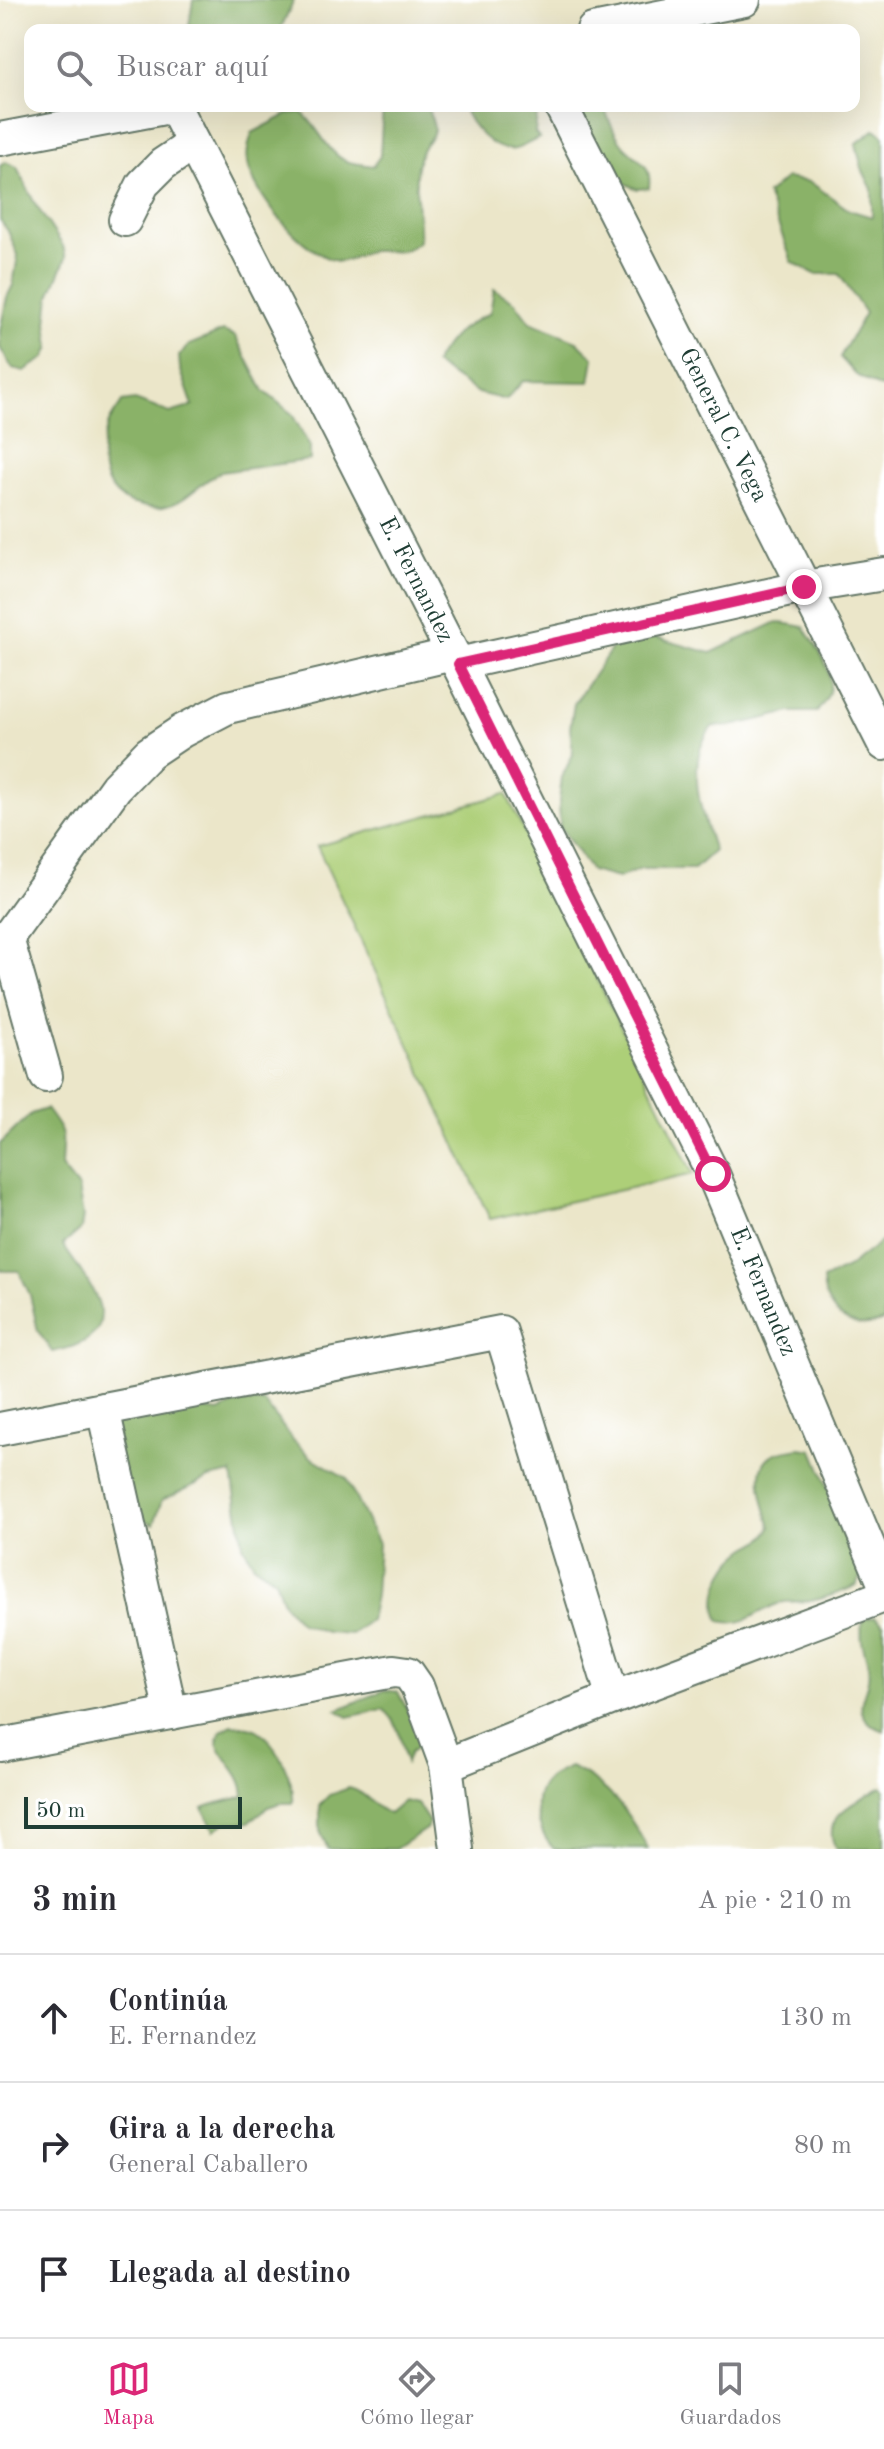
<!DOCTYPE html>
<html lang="es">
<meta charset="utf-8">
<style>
body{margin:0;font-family:"Old Standard TT",serif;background:#f7f7f7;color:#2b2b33}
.scale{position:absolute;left:24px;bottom:20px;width:218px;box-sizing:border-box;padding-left:8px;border:4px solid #1f3d34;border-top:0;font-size:22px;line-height:28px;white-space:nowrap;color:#1f3d34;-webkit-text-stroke:6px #fff;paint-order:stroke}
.stop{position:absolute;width:24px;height:24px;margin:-18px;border:6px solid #db2777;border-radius:50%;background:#fff}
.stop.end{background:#db2777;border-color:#fff;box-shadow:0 2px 8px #0008}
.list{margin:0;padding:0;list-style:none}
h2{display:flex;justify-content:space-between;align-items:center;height:104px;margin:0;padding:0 32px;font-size:34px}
h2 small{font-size:26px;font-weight:400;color:#7c7c81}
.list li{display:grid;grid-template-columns:52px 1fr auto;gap:24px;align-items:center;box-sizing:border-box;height:128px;padding:0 32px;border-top:2px solid #e1e1e2}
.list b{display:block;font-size:30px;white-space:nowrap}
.list p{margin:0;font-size:26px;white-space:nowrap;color:#7c7c81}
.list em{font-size:26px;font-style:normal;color:#7c7c81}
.icon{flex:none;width:44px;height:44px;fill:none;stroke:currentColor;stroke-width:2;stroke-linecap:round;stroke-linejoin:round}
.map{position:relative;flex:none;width:884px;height:1849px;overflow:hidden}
.search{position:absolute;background:#fff;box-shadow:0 8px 32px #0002;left:24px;right:24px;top:24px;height:88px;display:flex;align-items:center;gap:20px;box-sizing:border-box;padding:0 28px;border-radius:16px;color:#7c7c81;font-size:30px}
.sheet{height:488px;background:#fff}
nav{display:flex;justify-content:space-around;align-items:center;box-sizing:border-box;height:112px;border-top:2px solid #e1e1e2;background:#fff;font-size:22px;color:#7c7c81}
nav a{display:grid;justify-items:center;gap:4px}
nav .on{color:#db2777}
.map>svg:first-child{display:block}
</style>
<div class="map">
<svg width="884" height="1849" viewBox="0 0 884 1849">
<rect width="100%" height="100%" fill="#fff"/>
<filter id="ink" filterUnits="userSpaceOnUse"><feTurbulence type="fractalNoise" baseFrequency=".0125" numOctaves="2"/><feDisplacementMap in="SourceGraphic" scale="16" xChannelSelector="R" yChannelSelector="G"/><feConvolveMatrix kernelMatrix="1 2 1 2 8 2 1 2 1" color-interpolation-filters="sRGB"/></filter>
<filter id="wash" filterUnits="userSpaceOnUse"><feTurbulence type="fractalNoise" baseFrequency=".006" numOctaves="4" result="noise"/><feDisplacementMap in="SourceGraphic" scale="32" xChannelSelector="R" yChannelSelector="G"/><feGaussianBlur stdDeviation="1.8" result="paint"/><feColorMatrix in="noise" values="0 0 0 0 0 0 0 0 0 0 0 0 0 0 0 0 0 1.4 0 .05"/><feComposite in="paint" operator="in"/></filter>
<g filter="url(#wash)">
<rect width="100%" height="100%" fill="#ebe6c9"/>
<polygon fill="#adcf78" stroke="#668656" stroke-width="2" points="506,794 693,1174 490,1219 317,846"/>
<g fill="#8ab268" stroke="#54784e" stroke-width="2">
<polygon points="193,0 294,0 280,30 193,30 189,26"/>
<path d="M 383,106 L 426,106 C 444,142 427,131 419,158 C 411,183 421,214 419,241 C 402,256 393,250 372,251 C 360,252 349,263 337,261 C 305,255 253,195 248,163 C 246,153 249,143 252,133 L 288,114 L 301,112 C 318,125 326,152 346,161 C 353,164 365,164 373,166 L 380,156 Z"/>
<path d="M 463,106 L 538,106 L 535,133 L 539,138 C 532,141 523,147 515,149 C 494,154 468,124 463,106 Z"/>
<path d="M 569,106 L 604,106 C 608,118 616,137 624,146 C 639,162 652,163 649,188 L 637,189 L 610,177 Z"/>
<polygon points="875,129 884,136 884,383 881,388 856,375 840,357 865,313 839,274 815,274 792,262 767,194 786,178 810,182 849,210 872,217 872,189 862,169 856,144"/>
<polygon points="5,162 17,167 34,202 63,246 66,258 50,296 47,322 50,347 45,358 24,371 12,368 0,348 0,330 7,297 13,285 18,255 8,231 0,220 0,166"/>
<path d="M 494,289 L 515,302 L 530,322 L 577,341 L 594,358 L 590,382 L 523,381 L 506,400 L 478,393 L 434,364 C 450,335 460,328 490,313 Z"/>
<path d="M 223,331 L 235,336 L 264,391 L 292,414 L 310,447 L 310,460 L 221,472 C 200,481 187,503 163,507 C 155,509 146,507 138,505 C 100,497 96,454 109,423 C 112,416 118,409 122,402 L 135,400 L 170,413 L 193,406 L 180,368 L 179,356 L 189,345 Z"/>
<path d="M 777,622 L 804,627 C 815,643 837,674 828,695 C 826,701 820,707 817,712 L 791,712 L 736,725 L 712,727 C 684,762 701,813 714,851 L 694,869 L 641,869 L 618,878 L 591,871 L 560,827 L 559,801 L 562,777 L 573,754 L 570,728 L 574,704 L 616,642 L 639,633 L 711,653 Z"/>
<path d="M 46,1109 C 68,1138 62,1133 61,1167 L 78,1188 L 83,1216 L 81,1229 L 63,1245 C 92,1289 136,1336 52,1352 L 38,1331 L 30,1295 L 19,1271 L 5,1271 L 0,1269 L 0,1144 L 31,1114 Z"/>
<path d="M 884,1239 L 884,1321 C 852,1334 825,1314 823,1280 L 847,1268 Z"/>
<polygon points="240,1402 264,1402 293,1440 311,1457 346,1478 378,1544 375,1595 370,1620 351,1634 326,1632 300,1623 283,1603 275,1579 254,1565 243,1545 232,1473 209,1478 162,1500 154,1524 129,1514 105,1425 169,1404 219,1412"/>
<path d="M 800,1448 L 813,1450 L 863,1573 L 857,1585 C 842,1592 827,1598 810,1601 C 801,1602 792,1601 784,1602 C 759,1608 748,1628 720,1621 C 709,1598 723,1567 742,1552 C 756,1540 762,1546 771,1527 C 766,1507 749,1466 774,1454 C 782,1450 792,1450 800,1448 Z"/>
<path d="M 875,1617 L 884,1625 L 884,1731 C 876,1727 868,1724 864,1716 C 857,1704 866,1693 868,1680 C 872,1658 856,1645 863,1619 Z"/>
<path d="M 385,1690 L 398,1692 L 415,1725 L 420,1745 L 410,1752 L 406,1763 C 401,1743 400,1722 383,1709 L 348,1717 L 337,1710 Z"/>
<path d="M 232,1725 C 241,1726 250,1726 257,1730 C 277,1742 295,1782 293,1803 L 281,1803 L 268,1807 L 249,1822 L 225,1823 L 214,1830 L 203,1808 C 217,1801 230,1802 244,1796 C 243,1773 225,1763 217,1743 L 221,1731 Z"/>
<path d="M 570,1767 C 610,1785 628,1812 648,1849 L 554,1849 C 538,1833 528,1797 548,1779 C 553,1774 564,1770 570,1767 Z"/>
<path d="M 881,1787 L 884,1789 L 884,1849 L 836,1849 C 819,1815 856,1803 881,1787 Z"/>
<path d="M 349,1788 C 365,1791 374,1808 389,1814 L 404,1801 L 417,1804 L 429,1822 L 427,1828 L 395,1849 L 328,1849 L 320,1831 L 320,1805 L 329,1795 Z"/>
</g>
</g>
<g filter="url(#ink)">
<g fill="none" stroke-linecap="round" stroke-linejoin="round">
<g stroke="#667868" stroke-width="36">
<g id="minor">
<polyline points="593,30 744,0"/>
<path id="s1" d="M 174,106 L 458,664 L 713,1174 L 884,1583"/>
<path id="s2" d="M 561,106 L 884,744"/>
<polyline points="0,139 175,106"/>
<polyline points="125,220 143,184 163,164 193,144"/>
<polyline points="458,664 804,587 884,574"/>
<polyline points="46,1076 7,938 116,787 149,753 182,731 228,707 453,654"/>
<polyline points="103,1409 171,1713"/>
<polyline points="0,1429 501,1332 613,1698"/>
<polyline points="0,1745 394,1671 408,1673 417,1686 446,1765 457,1849"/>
<polyline points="446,1765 613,1698 884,1596"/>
</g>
</g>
<use href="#minor" stroke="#fff" stroke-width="32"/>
</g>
</g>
<g fill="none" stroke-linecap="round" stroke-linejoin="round" filter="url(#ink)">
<polyline stroke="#db2777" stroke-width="10" points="713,1174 458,664 804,587"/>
</g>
<g text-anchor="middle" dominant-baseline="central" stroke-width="8" stroke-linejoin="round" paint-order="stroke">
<g font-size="24" fill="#1f3d34" stroke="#fff">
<text stroke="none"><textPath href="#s2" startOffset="358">General C. Vega</textPath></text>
<text stroke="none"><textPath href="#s1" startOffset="532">E. Fernandez</textPath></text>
<text stroke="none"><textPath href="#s1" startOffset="1324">E. Fernandez</textPath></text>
</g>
</g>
</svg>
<div class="scale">50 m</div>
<div class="stop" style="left:713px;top:1174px"></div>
<div class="stop end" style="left:804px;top:587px"></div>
<div class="search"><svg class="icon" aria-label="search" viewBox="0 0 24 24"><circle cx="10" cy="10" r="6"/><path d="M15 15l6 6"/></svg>Buscar aquí</div>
</div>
<section class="sheet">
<h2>3 min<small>A pie · 210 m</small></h2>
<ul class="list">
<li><svg class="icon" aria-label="ahead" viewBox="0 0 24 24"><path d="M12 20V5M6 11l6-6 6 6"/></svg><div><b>Continúa</b><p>E. Fernandez</p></div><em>130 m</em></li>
<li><svg class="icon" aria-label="right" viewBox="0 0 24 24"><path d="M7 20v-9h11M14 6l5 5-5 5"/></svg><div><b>Gira a la derecha</b><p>General Caballero</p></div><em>80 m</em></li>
<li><svg class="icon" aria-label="arrive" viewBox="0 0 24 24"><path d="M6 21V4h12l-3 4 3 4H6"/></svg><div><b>Llegada al destino</b></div></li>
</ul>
</section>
<nav>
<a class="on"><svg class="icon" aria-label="map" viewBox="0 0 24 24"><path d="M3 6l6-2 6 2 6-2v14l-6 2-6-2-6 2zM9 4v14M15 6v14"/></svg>Mapa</a>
<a><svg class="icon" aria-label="directions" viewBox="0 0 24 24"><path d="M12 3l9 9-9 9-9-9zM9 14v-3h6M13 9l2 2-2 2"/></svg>Cómo llegar</a>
<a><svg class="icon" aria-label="saved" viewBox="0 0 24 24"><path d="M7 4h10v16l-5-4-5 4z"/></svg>Guardados</a>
</nav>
